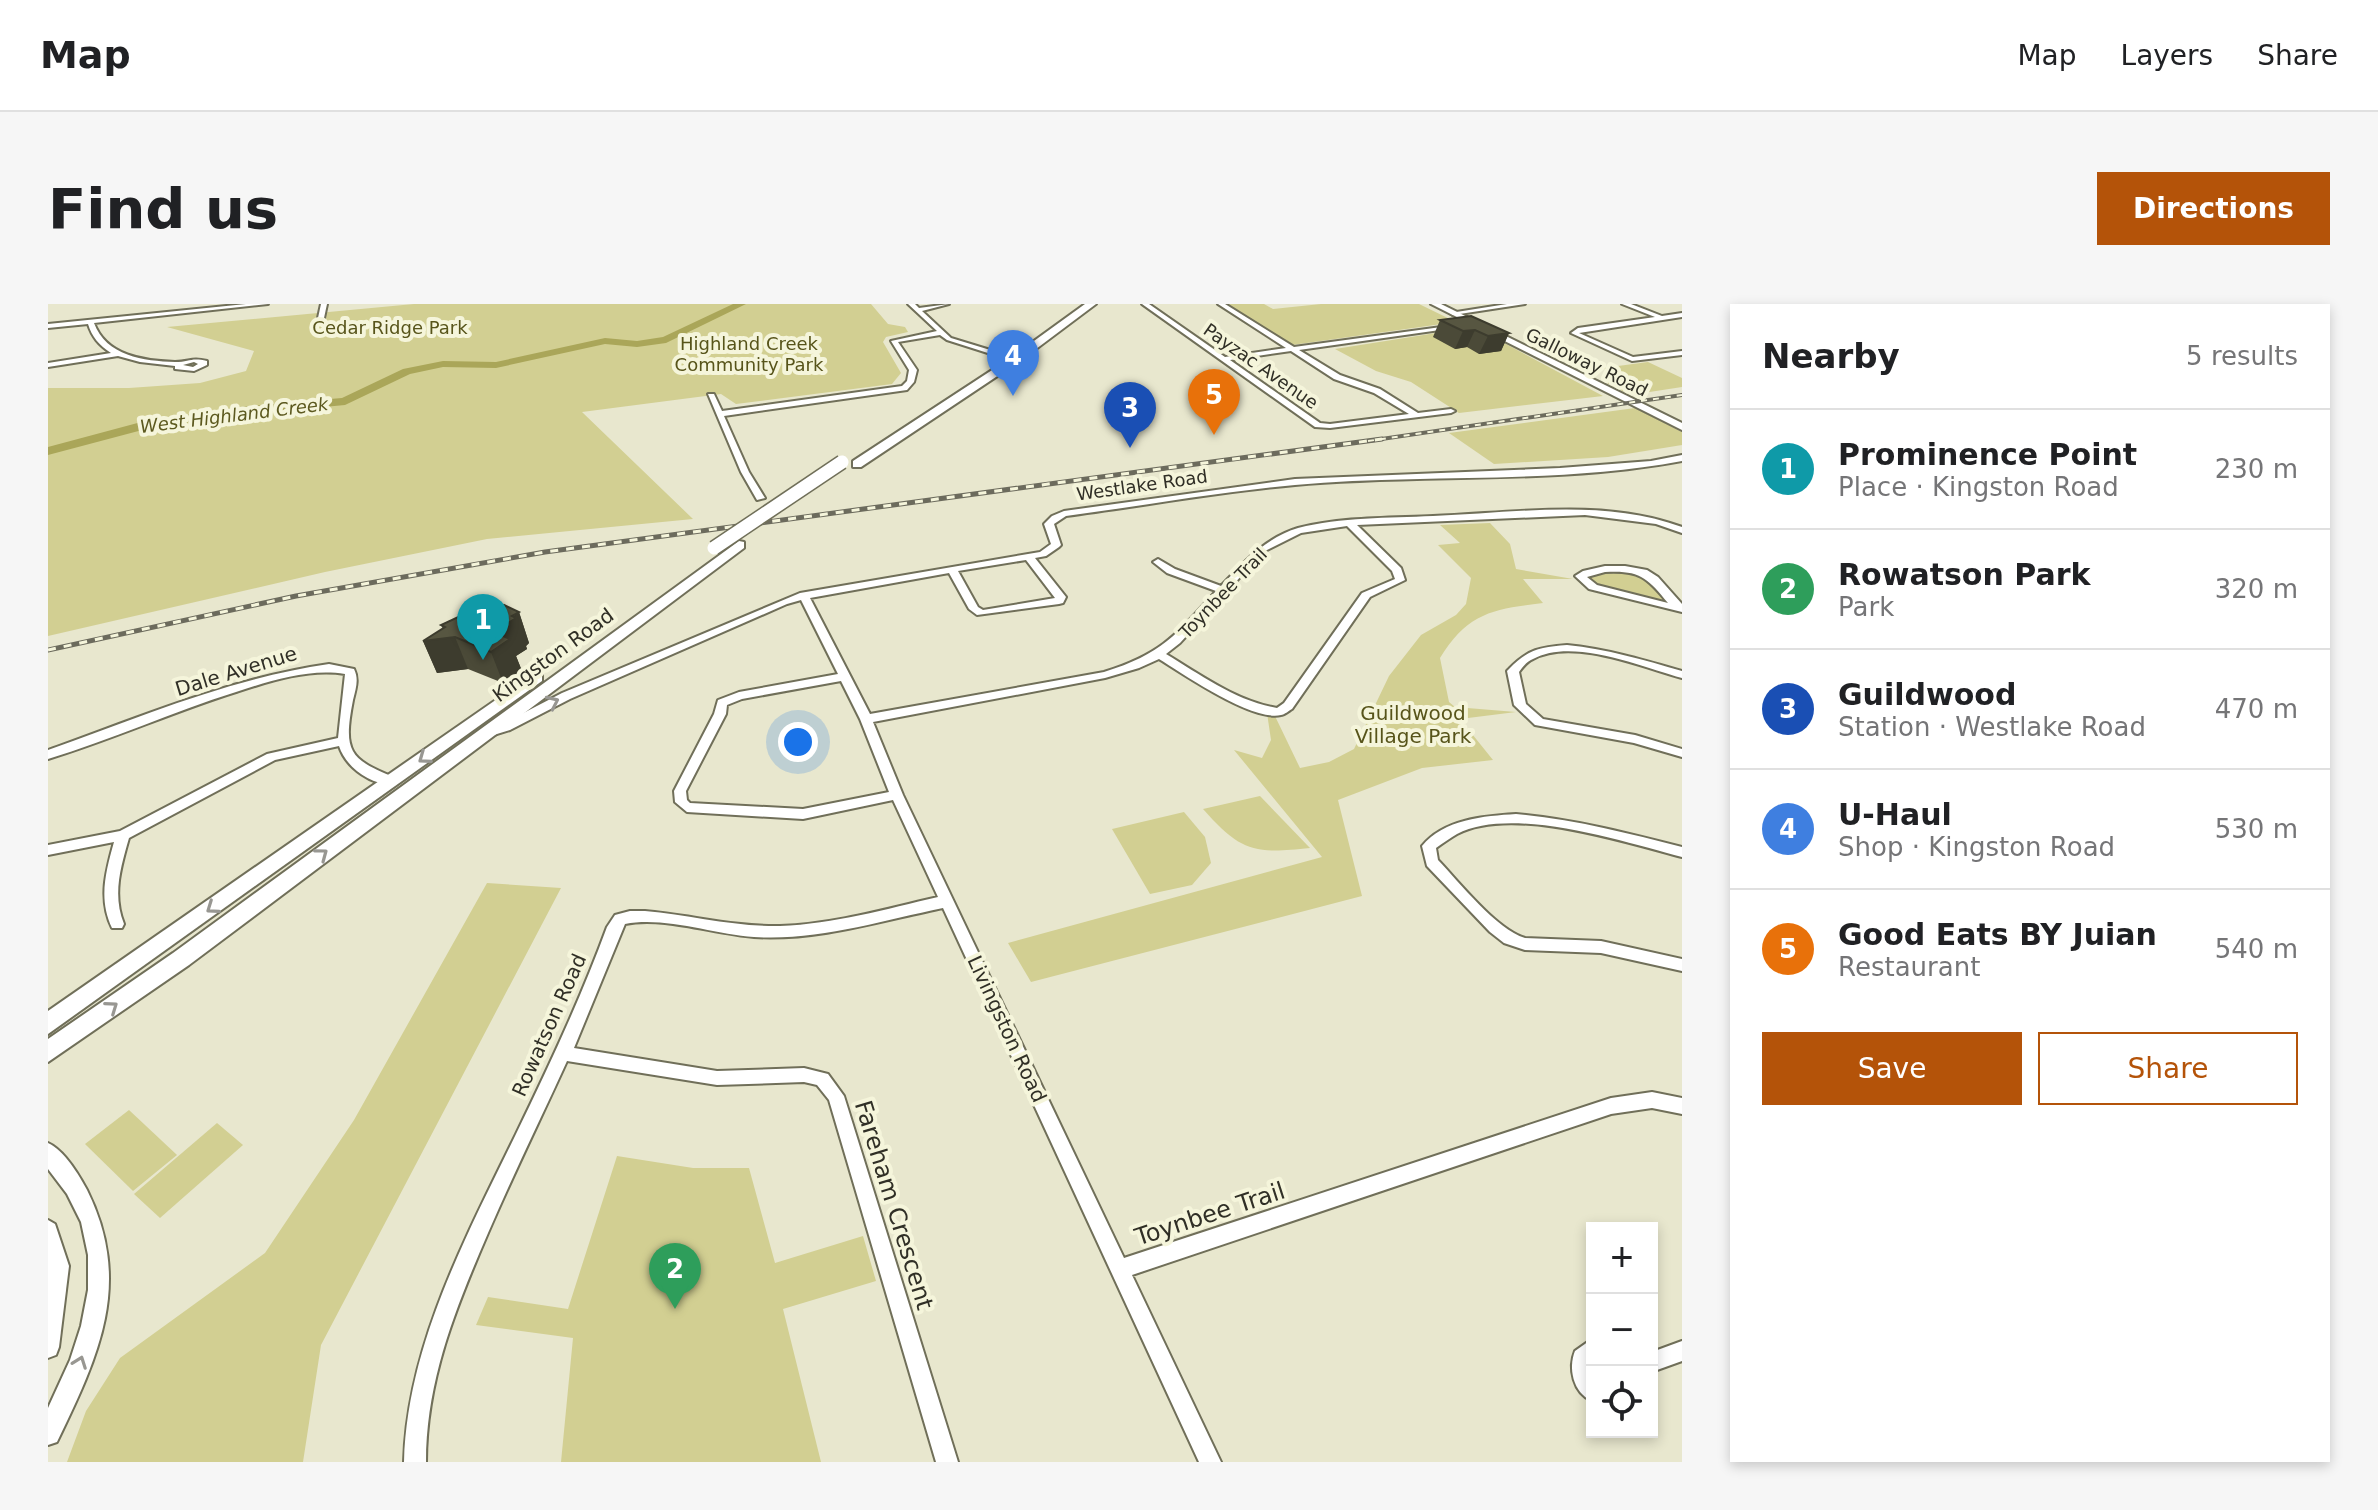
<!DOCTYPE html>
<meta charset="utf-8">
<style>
body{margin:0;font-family:"DejaVu Sans",sans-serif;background:#f6f6f6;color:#202124}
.controls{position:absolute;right:24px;bottom:24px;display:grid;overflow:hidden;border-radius:0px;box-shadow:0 4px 12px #0003}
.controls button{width:72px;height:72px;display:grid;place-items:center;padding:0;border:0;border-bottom:2px solid #e0e0e0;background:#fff;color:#202124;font:40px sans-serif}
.you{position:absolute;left:750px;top:438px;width:28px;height:28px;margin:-20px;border:6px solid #fff;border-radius:50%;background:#1a73e8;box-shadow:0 0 0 12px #1a73e833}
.badge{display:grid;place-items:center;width:52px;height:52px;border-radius:50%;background:#b45309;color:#fff;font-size:26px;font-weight:700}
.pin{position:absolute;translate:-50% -66px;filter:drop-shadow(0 2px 4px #0008)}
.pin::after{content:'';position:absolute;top:42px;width:28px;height:24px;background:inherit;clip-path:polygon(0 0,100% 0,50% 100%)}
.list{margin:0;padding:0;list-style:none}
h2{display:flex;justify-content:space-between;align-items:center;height:104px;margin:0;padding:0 32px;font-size:34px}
h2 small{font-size:26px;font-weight:400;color:#757577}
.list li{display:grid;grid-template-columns:52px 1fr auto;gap:24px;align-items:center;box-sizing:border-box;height:120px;padding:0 32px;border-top:2px solid #e0e0e0}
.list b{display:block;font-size:30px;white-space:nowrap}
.list p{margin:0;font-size:26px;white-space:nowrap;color:#757577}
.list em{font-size:26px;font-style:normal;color:#757577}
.actions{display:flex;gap:16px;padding:24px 32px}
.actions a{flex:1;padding:18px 0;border:2px solid #b45309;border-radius:0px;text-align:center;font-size:28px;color:#b45309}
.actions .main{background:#b45309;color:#fff}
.icon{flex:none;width:44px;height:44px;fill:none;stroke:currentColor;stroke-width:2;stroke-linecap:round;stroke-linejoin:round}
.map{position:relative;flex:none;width:1634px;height:1158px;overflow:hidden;border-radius:0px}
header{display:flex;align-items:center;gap:48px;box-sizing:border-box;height:112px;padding:0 40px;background:#fff;border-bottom:2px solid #e0e0e0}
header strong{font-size:38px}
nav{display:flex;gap:44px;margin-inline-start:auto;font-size:28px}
.intro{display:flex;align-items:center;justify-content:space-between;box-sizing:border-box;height:192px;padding:0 48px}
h1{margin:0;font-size:56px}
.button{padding:20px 36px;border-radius:0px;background:#b45309;color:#fff;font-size:28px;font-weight:700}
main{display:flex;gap:48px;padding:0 48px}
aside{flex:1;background:#fff;border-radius:0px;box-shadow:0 4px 12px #0003}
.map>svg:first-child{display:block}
</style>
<header>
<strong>Map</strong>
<nav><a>Map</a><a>Layers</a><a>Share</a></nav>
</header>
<div class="intro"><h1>Find us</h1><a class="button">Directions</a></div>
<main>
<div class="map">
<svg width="1634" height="1158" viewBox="0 0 1634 1158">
<rect width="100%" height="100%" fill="#e8e7ce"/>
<g fill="#d2cf92">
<polygon points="366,0 823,0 840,20 857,23 860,28 838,33 835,38 853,69 844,80 688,100 673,90 534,108 645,215 439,235 277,268 0,332 0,84 81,84 152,79 198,67 206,47 119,23"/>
<polygon points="1179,0 1216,0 1225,5 1273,0 1371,0 1408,18 1244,41"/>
<polygon points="1426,23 1555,92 1411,109 1363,78 1328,67 1287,45"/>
<polygon points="1600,58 1634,74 1634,83 1582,91 1559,79 1578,76 1555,64"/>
<polygon points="1587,104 1634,128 1634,141 1560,153 1446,160 1401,129"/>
<path d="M 1442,219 L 1462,240 L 1468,265 L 1525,275 L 1475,275 L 1495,299 C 1446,305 1420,308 1392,354 L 1401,398 L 1407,403 L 1468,408 L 1412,415 L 1445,456 L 1374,464 L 1290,496 L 1314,592 L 983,678 L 960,639 L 1274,553 L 1186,446 L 1214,454 L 1223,436 L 1219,409 L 1226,410 L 1252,464 L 1281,458 L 1306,445 L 1341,372 L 1373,331 L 1408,311 L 1418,300 L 1423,274 L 1390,241 L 1412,239 L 1392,221 Z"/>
<polygon points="1585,268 1600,274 1621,298 1549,283 1537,273 1539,270"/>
<path d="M 1212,492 L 1262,544 C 1206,550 1193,548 1155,505 Z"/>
<polygon points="1136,508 1157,533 1163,559 1144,581 1102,590 1064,525"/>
<polygon points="439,579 513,584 273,1041 255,1158 19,1158 38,1107 72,1054 217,949 306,816"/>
<polygon points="81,806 129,851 85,887 37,840"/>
<polygon points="169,819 195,841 112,914 86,890"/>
<polygon points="569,852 645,864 701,864 727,959 815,932 828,977 735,1005 773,1158 513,1158 525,1034 428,1021 440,993 520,1005"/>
</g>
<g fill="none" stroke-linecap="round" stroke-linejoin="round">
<polygon fill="#aaa659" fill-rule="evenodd" points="685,0 698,0 618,39 589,43 557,40 448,64 395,63 362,70 297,101 190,111 98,125 0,151 0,143 97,117 190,103 294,94 355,65 395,57 448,58 557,34 589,37 615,33"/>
<g stroke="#706f59" stroke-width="4">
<g id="minor">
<path d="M 198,0 L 220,0 L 46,19 C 58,52 96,57 127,58 C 142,58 143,53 159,57 L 159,61 L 146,67 L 127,65 L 127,62 L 92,58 L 70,52 L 0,63 L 0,59 L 63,49 C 51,41 44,33 40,20 L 0,24 L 0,20 ZM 146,58 L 150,60 L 145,63 L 135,61 Z"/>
<polygon points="273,0 279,0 276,14 273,16 270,14"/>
<polygon points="860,0 867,0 871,4 901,0 874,7 903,34 972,55 965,57 899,36 892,31 850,38 869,66 866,78 859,86 676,112 701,168 717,194 709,196 693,168 660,90 666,90 674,107 854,82 859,77 861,66 843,37 889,27"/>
<path d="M 1094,0 L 1101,0 L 1177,53 L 1238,44 L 1170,0 L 1177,0 L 1246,43 L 1408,21 L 1406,24 L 1251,46 L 1292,71 L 1332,85 L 1370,109 L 1403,105 L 1407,107 L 1403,109 L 1282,124 L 1267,123 ZM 1243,47 L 1286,75 L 1326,89 L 1361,110 L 1282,120 L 1272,119 L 1182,56 Z"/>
<polygon points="1459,0 1477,0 1405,11 1402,9"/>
<polygon points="1574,0 1583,0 1614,12 1634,9 1634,13 1531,29 1585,53 1634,47 1634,51 1584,57 1523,29 1530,24 1607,13"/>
<path d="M 1634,151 L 1634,157 C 1507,181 1375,169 1247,181 C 1170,188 1094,202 1018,212 L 1006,220 L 1013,241 L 1011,243 L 998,252 L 987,254 L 1018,293 L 1015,299 L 1011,300 L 929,311 L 921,305 L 901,269 L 762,294 L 822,410 L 1056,368 C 1114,350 1128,331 1168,287 L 1119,269 L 1105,258 L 1110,255 L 1127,265 L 1173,282 C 1196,258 1217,234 1250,224 C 1293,213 1340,214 1385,212 C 1466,209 1556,194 1634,223 L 1634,229 L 1608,220 L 1537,211 L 1309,221 L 1353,264 L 1357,276 L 1322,293 L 1244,405 C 1242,406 1236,411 1233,411 C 1205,418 1135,370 1111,355 L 1091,364 L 1057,374 L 825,418 L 855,491 L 1076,954 L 1563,794 L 1604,788 L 1634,794 L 1634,810 L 1604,804 L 1563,810 L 1084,971 L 1173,1158 L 1151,1158 L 895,604 C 832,617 770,637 706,633 C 665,630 616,612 577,620 L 526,744 L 669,767 L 756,764 L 780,770 L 796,792 L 910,1158 L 888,1158 L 781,796 L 769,781 L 756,778 L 669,781 L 519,757 C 493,814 465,871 440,929 C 408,1003 378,1076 378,1158 L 356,1158 C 359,1042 418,933 468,830 C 501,762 533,694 559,623 L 567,611 L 582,607 L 597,607 C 642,611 687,623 732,622 C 786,620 838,605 890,593 L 845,496 L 755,515 L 639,508 L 627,498 L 626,487 L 666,410 L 670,396 L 691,388 L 790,370 L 753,296 L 739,300 L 522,395 L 462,426 L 439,433 L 433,429 L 435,426 L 454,420 L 514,389 L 752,289 L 992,248 L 1003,240 L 996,220 L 1004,212 L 1016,207 L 1247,175 L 1512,164 L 1603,157 ZM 1299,222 L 1344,267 L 1347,275 L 1314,289 L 1236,399 L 1229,404 C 1188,397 1153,371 1118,350 L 1132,339 L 1215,248 L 1253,229 ZM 978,256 L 1007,294 L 935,306 L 930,303 L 910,267 ZM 793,377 L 812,415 L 841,488 L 755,505 L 642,499 L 639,496 L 638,487 L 678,410 L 679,401 L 694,395 Z"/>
<path d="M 1557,262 L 1577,262 L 1599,266 L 1610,273 L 1634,300 L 1634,308 L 1541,285 L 1527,272 L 1535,267 ZM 1557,268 C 1591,266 1599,273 1620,299 L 1549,281 L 1539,273 Z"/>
<path d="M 1519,341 C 1559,345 1596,356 1634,367 L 1634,374 C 1594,363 1524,333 1485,355 C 1479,357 1475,363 1471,368 L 1478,400 L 1495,415 L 1587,431 L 1634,445 L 1634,453 L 1586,439 L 1487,421 L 1466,401 L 1459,367 L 1461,365 C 1480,345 1493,343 1519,341 Z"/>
<path d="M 281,360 L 306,365 C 311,375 308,384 305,396 C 295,448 301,455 348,474 L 350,477 L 348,480 C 325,483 298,464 291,442 L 227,456 L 81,534 C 73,562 64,591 76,620 L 74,624 L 64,624 C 50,595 58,567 66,538 L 0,551 L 0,541 L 72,527 L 219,450 L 290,434 L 297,370 C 261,364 222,377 188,388 C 124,408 63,436 0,455 L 0,446 C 92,413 183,374 281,360 Z"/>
<path d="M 1468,510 C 1525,515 1579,529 1634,543 L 1634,553 C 1576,538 1464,501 1409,530 C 1402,534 1395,539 1388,544 L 1390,556 C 1412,579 1448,625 1477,634 L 1553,637 L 1634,655 L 1634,667 L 1553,649 L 1477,646 L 1456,639 L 1442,628 L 1379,562 L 1374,542 C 1396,515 1436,512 1468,510 Z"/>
<path d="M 1544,1035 L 1544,1097 C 1525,1089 1520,1064 1527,1047 Z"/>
<polygon points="1634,1037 1634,1057 1609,1066 1604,1064 1604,1048"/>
</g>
</g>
<g stroke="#706f59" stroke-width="4">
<g id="tertiary">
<polygon points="1383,0 1393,0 1634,119 1634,126"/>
<path d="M 0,839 C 16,846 31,871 39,886 C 85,979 51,1051 9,1138 L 0,1141 L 0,1104 L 22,1056 L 33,1022 L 40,986 L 40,951 L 33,918 L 19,890 L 0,865 Z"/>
<polygon points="0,916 7,920 21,962 11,1043 8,1051 0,1054"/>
</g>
</g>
<g stroke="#706f59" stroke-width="4">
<g id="primary">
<polygon points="1037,0 1048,0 972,57 813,163 805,163 805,157 964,53"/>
<polygon points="691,237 696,238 696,244 141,661 0,758 0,735 125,649"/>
<polygon points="488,368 494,369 494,377 0,730 0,707"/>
</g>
</g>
<use href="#minor" fill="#fff" fill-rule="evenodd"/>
<use href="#tertiary" fill="#fff" fill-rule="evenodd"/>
<use href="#primary" fill="#fff" fill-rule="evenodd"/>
<g stroke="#6c6b5d" stroke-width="4">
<polyline id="rail-far1" points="1320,137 1634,91"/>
</g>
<g stroke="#6c6b5d" stroke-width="5">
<polyline id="rail" points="0,346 248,292 497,248 1334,135"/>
</g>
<use href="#rail-far1" stroke="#f5f5db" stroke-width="2" stroke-dasharray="6" stroke-linecap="butt"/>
<use href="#rail" stroke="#f5f5db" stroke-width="3" stroke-dasharray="8" stroke-linecap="butt"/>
<g stroke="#706f59" stroke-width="16" stroke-linecap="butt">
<polyline id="primary-bridge" points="666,244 794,158"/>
</g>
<use href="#primary-bridge" stroke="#fff" stroke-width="13"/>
</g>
<g fill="#4b4a38">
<polygon points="1392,16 1461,29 1453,47 1431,50 1419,43 1407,45 1385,33"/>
<polygon points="471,308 481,339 478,342 479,345 468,352 474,367 455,379 420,365 389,369 375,337 395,325 393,321"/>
</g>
<g fill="#3d3c2e">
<polygon points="1427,26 1419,43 1407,45 1415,27"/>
<polygon points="1461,29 1453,47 1431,50 1440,32"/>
<polygon points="471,308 481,339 478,342 479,345 468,352 474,367 455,379 443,348 446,328"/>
<polygon points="407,333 420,365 389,369 375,337"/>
</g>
<g fill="#575641" stroke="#3d3c2e" stroke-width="2">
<polygon points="1423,12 1461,29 1440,32 1427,26 1415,27 1392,16"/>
<polygon points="456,301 471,308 464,312 468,314 446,328 462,335 443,348 407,333 375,337 397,323 393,321 423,307 436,313"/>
</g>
<defs><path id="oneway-chevron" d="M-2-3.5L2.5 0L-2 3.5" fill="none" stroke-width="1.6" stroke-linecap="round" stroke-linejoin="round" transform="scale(2)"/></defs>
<g stroke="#989792">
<use href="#oneway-chevron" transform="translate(505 398) rotate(-25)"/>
<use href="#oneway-chevron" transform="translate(376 454) rotate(144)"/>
<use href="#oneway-chevron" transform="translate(274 550) rotate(-37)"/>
<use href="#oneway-chevron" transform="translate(164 604) rotate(145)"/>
<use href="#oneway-chevron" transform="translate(64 703) rotate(-35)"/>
<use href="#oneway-chevron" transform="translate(32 1058) rotate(-70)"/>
</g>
<g text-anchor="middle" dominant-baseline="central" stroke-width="8" stroke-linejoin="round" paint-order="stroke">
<g font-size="18" fill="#57541a" stroke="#f5f5db">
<text x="342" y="23">Cedar Ridge Park</text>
<text x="701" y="39">Highland Creek<tspan x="701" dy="21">Community Park</tspan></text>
</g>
<g font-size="18" fill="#302f26" stroke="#f5f5db">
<text transform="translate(1539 58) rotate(26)">Galloway Road</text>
<text transform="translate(1213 62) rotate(35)">Payzac Avenue</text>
<text transform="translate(1094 181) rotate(-8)">Westlake Road</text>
<text transform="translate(1175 289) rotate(-46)">Toynbee Trail</text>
</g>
<g font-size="18" font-style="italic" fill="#5c591f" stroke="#f5f5db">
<text transform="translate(186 111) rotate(-7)">West Highland Creek</text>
</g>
<g font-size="20" fill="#302f26" stroke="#f5f5db">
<text transform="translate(505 351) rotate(-36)">Kingston Road</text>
<text transform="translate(188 367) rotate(-17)">Dale Avenue</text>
<text transform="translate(501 721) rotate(-66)">Rowatson Road</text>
<text transform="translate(959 725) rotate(65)">Livingston Road</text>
</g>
<g font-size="20" fill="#57541a" stroke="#f5f5db">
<text x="1365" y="409">Guildwood<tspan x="1365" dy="23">Village Park</tspan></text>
</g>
<g font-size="24" fill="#302f26" stroke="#f5f5db">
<text transform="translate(846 901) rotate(73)">Fareham Crescent</text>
<text transform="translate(1162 910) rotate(-18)">Toynbee Trail</text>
</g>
</g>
</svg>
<div class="controls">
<button>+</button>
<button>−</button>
<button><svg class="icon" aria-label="locate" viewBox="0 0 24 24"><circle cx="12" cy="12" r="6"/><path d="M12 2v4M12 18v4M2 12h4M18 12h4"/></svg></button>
</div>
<div class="you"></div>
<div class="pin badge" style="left:435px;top:356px;background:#0f9aa8">1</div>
<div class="pin badge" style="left:627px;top:1005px;background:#2e9e5b">2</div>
<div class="pin badge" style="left:1082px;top:144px;background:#1a4fb4">3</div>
<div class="pin badge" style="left:965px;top:92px;background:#3f7fe0">4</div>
<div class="pin badge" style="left:1166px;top:131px;background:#e8710a">5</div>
</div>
<aside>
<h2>Nearby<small>5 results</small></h2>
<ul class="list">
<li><span class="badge" style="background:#0f9aa8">1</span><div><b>Prominence Point</b><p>Place · Kingston Road</p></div><em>230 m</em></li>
<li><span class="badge" style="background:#2e9e5b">2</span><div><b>Rowatson Park</b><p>Park</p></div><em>320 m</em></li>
<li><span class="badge" style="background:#1a4fb4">3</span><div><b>Guildwood</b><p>Station · Westlake Road</p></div><em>470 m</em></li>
<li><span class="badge" style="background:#3f7fe0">4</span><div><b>U-Haul</b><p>Shop · Kingston Road</p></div><em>530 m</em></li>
<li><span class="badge" style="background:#e8710a">5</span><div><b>Good Eats BY Juian</b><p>Restaurant</p></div><em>540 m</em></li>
</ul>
<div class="actions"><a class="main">Save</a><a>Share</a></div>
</aside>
</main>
